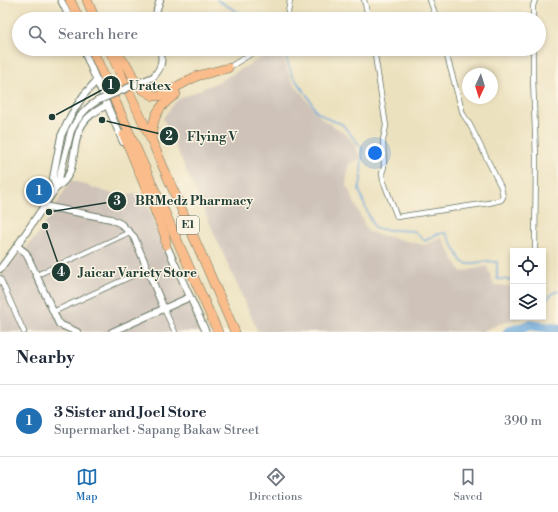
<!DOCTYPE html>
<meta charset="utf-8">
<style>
body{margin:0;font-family:"Libre Bodoni",serif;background:#f2f2f3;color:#1f2937}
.controls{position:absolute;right:12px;bottom:12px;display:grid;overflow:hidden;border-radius:0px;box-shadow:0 2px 6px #0003}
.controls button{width:36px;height:36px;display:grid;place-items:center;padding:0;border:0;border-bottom:1px solid #e0e1e3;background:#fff;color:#1f2937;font:20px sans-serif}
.compass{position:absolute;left:462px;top:68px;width:36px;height:36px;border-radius:50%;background:#fff;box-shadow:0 2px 6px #0003;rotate:184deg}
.you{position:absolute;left:375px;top:153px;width:14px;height:14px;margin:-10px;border:3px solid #fff;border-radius:50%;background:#1a73e8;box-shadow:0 0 0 6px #1a73e833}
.badge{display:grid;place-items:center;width:26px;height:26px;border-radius:50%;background:#1f6fb2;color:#fff;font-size:13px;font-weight:700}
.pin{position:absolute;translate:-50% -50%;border:2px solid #fff;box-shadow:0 1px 4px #0006}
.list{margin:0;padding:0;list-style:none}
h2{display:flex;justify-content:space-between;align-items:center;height:52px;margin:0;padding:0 16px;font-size:17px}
h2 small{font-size:13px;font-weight:400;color:#747a83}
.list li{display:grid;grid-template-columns:26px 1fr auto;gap:12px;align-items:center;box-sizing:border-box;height:72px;padding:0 16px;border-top:1px solid #e0e1e3}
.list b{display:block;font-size:15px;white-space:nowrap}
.list p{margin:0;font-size:13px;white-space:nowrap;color:#747a83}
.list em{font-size:13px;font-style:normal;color:#747a83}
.icon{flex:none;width:22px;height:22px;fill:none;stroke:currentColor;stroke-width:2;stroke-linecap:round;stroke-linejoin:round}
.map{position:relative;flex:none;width:558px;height:332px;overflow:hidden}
.search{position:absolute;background:#fff;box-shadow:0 2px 6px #0003;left:12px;right:12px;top:12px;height:44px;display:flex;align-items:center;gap:10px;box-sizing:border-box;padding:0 14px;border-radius:22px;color:#747a83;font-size:15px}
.sheet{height:124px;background:#fff}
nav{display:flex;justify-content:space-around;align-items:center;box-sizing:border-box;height:56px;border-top:1px solid #e0e1e3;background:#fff;font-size:11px;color:#747a83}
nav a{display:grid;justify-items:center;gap:2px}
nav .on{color:#1f6fb2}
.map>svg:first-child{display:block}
</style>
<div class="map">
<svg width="558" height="332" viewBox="0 0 558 332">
<rect width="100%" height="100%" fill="#fcf5e5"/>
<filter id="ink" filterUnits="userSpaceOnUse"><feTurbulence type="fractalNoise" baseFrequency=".025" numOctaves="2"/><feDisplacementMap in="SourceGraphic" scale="8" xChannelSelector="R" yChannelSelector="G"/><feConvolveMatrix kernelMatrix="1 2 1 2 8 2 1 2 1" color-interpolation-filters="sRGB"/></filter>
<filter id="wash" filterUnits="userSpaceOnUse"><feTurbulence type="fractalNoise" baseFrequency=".012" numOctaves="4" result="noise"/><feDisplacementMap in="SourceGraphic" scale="16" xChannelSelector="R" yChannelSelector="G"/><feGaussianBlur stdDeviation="0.9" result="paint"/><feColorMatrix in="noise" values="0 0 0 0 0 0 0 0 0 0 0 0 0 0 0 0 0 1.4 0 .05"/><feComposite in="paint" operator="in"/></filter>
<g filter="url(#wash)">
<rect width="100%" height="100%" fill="#ece1be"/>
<g fill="#cec2b9">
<polygon points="277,49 279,49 291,80 322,119 346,134 354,143 360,159 349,164 346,184 368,232 424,245 442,238 461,272 487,266 494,285 513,286 513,317 523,317 499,324 481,332 258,332 163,118 177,100 220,81"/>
<polygon points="71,180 118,196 142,193 203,332 0,332 0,277 40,232"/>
</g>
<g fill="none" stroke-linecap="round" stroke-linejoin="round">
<g stroke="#6aa7dc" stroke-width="1.5">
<polyline points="217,0 250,19"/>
<polyline points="283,49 292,75 309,98 316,111 328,119 342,124 362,148 361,181 359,189 366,209 375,229 414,231 425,241 437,234 446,233 462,262 468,264 487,261 497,262 497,279 513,280"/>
<path d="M 543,301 C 549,299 552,292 558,291"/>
</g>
<polyline stroke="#6aa7dc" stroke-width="10" points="508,332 530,325 558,329"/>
</g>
</g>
<g filter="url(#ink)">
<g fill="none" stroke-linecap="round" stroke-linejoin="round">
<g stroke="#677664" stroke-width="6">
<g id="minor">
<polyline points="364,0 369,19"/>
<polyline points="430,0 437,19"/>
<polyline points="287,19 290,0"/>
<polyline points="533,19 533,6 535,0"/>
<polyline points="374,49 386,126 383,140 384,167 382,173 383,180 397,217 489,203 501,200 503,197 501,187 470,125 463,114 445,49"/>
<polyline points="533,49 533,78 536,157 535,251"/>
<polyline points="228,68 259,49"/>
<polyline points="37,275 130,232"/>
<polyline points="0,278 24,332"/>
<polyline points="164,309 175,332"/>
<polyline points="53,312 147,269"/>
</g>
</g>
<g stroke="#677664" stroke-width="8">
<g id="tertiary">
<polyline points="61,0 70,19"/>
<polyline points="156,19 157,9 160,0"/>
<polyline points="83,49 123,142"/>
<path d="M 153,77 C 162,68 163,60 160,49"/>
<path d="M 57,187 L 71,131 C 77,118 85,108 97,101"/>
<polyline points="56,188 53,178 61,136 71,115 83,96 97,80"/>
<polyline points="44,206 111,219 121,224 134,237 164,309"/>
<polyline points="165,242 206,332"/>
<polyline points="17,246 26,253 59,324 77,332"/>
<path d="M 0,269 L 17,246 L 56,188 C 79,173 70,151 80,129 C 85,117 96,111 107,105"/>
<polyline points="112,332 190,297"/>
</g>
</g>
<g stroke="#677664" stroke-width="10">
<g id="motorway">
<polyline points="70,0 79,19"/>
<polyline points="87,0 95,19"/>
<polyline points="92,49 218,332"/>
<polyline points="109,49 151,139 235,332"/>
<polyline points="113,49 128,67 134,79 142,89 154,96 159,96 166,94 176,87 197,76 228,68"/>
<polyline points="124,135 165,235 166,245"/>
<path d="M 151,139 C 153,117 157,107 176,94"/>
</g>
</g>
<use href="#minor" stroke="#fff" stroke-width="4.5"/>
<use href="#tertiary" stroke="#fff" stroke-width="6"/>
<use href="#motorway" stroke="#f9bc8a" stroke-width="9"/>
<g stroke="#677664" stroke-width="8" stroke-linecap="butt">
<polyline id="tertiary-bridge" points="97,101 153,77"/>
</g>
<use href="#tertiary-bridge" stroke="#fff" stroke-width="6"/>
</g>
</g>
<g text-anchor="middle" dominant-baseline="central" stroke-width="3" stroke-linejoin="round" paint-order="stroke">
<rect fill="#fcf5e5" stroke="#617469" stroke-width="1" x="177" y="216" width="22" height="18" rx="3"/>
<g font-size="11" font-weight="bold" fill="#1f3d34">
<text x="188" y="225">E1</text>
</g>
</g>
<path fill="none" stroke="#1f3d34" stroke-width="1.5" d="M52 117L111 85M102 120L169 136M49 212L117 201M45 226L61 272"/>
<g fill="#1f3d34" stroke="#fcf5e5" stroke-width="1.5">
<circle cx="52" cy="117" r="4"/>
<circle cx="102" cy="120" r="4"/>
<circle cx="49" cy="212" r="4"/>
<circle cx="45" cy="226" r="4"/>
<circle cx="111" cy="85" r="10"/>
<circle cx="169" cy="136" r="10"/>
<circle cx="117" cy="201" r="10"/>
<circle cx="61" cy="272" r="10"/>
</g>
<g font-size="12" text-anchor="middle" font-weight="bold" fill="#fff">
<text x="111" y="89">1</text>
<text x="169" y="140">2</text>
<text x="117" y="205">3</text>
<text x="61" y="276">4</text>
</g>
<g font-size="13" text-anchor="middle" font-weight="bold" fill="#1f3d34" stroke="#fcf5e5" stroke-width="3" stroke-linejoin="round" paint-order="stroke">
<text x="150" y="90">Uratex</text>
<text x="212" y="141">Flying V</text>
<text x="194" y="205">BRMedz Pharmacy</text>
<text x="138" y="277">Jaicar Variety Store</text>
</g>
</svg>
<div class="controls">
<button><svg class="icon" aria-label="locate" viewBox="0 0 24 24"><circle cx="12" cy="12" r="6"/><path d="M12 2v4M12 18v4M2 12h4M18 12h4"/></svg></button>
<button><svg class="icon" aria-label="layers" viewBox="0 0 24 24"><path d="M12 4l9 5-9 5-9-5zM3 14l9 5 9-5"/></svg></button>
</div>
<svg class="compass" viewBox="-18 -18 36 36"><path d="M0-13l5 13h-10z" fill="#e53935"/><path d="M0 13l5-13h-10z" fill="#747a83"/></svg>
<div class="you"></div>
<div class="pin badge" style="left:39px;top:191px">1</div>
<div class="search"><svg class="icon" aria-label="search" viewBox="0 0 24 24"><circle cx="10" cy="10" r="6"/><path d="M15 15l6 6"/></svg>Search here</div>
</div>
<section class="sheet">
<h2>Nearby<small></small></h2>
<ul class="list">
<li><span class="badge">1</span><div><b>3 Sister and Joel Store</b><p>Supermarket · Sapang Bakaw Street</p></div><em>390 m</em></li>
</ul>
</section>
<nav>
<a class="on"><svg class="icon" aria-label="map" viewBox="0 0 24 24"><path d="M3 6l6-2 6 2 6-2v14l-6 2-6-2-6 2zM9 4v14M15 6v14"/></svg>Map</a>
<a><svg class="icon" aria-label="directions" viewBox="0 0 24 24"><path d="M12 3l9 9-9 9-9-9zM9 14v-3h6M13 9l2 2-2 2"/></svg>Directions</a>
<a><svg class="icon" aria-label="saved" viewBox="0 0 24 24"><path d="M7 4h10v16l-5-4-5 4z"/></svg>Saved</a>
</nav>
